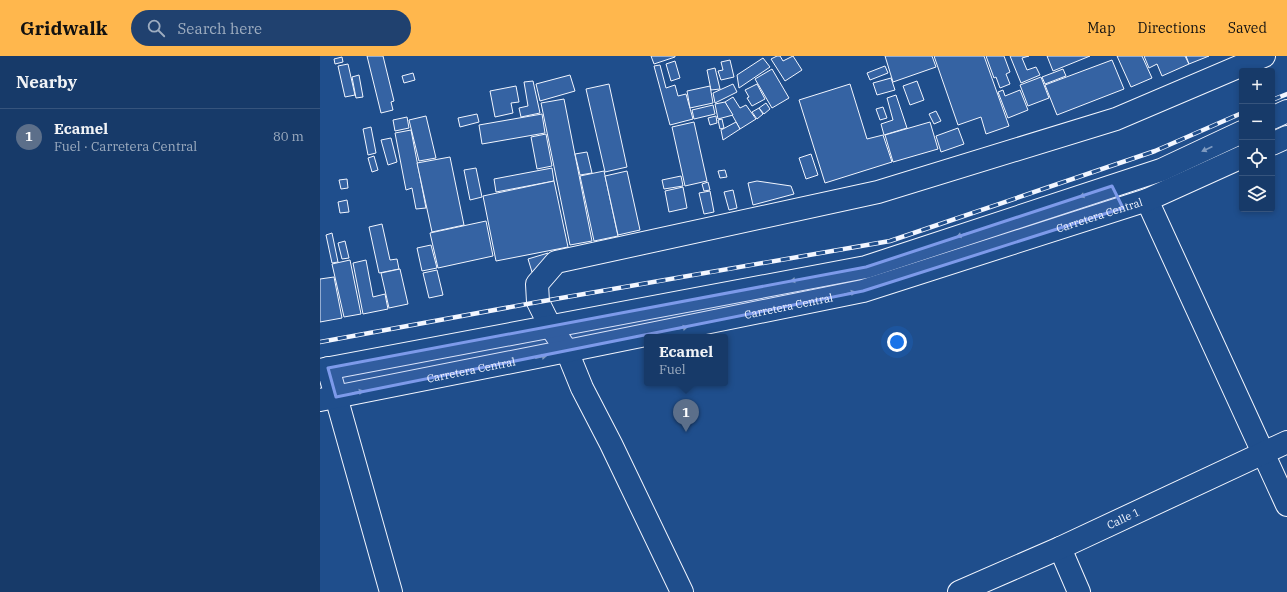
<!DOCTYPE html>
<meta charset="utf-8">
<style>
body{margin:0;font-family:"IBM Plex Serif",serif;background:#20416f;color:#f1f3f6}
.controls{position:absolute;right:12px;top:12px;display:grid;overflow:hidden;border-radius:4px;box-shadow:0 2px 6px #0003}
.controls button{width:36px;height:36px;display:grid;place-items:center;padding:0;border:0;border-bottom:1px solid #36547d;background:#173a69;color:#f1f3f6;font:20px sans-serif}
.you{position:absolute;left:577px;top:286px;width:14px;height:14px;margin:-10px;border:3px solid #fff;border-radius:50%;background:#1a73e8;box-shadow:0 0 0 6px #1a73e833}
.badge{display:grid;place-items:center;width:26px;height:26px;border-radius:50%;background:#ffb74d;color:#fff;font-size:13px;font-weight:700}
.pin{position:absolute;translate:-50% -33px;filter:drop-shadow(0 1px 2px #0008)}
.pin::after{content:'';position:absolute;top:21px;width:14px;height:12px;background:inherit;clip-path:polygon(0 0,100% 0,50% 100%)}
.popup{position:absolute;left:324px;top:278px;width:84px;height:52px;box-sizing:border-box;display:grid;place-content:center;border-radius:4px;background:#173a69;filter:drop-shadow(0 1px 3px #0005);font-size:13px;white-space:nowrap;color:#9eadc0}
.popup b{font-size:15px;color:#f1f3f6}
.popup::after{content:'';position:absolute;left:50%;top:100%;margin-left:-8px;border:8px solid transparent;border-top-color:#173a69}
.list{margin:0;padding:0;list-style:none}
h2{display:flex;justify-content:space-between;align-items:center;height:52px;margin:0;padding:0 16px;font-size:17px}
h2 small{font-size:13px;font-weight:400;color:#9eadc0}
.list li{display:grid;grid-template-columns:26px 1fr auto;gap:12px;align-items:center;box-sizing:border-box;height:56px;padding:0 16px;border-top:1px solid #36547d}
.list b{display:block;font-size:15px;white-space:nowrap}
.list p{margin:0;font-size:13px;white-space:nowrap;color:#9eadc0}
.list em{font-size:13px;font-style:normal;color:#9eadc0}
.icon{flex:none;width:22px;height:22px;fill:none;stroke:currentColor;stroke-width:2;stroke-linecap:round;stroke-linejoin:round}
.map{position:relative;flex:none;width:967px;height:536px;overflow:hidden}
header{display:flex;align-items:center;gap:24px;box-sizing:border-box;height:56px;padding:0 20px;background:#ffb74d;color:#111}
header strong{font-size:19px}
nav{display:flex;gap:22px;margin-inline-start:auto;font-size:14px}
.search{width:280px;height:36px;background:#20416f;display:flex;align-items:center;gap:10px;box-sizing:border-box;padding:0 14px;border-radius:22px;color:#9eadc0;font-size:15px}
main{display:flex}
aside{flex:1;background:#173a69}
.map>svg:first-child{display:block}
</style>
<header>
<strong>Gridwalk</strong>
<div class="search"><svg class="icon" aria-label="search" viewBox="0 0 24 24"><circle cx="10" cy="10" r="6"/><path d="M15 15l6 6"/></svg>Search here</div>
<nav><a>Map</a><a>Directions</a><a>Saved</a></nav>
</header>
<main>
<aside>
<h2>Nearby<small></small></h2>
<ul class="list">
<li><span class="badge" style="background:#5c6f8a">1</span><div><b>Ecamel</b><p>Fuel · Carretera Central</p></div><em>80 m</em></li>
</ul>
</aside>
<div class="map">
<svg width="967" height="536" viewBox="0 0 967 536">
<rect width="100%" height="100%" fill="#1f4e8c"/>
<g fill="#3563a3" stroke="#f2f6ff">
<polygon points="47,0 63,0 74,45 71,46 73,54 61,57"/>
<polygon points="331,0 355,0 355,1 334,8"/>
<polygon points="457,0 460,0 463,5 473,0 482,14 465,25 451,3"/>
<polygon points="565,0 612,0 616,11 573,26"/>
<polygon points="614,0 664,0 689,70 666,78 661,61 638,69"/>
<polygon points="666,0 684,0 690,16 686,18 690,28 680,32 676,21 674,22"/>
<polygon points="690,0 709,0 702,2 707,14 716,11 720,19 701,27"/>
<polygon points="727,0 770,0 733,15"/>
<polygon points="797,0 822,0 832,22 811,31"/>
<polygon points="824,0 865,0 869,8 842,20 837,8 829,12"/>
<polygon points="866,0 889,0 869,8"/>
<polygon points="22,1 23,6 15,8 14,3"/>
<polygon points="443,2 450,11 419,32 417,19"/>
<polygon points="410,4 414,21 401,24 398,15 403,14 401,6"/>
<polygon points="792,4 804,33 737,59 725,29"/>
<polygon points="355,5 360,22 351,25 346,8"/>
<polygon points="28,8 35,39 25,41 18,10"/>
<polygon points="340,9 346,32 355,29 358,40 366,38 373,63 350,69 334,10"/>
<polygon points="565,10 568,17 550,24 547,17"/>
<polygon points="395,12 400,33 391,34 387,14"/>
<polygon points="452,13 469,42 452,52 435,23"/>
<polygon points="743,13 746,20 725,28 722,21"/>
<polygon points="93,17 95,24 84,27 82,20"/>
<polygon points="39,19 43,41 36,42 32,21"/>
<polygon points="250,19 255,35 220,45 216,28"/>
<polygon points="721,21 729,42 708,50 700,29"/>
<polygon points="571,22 575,34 557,39 553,27"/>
<polygon points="213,25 220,57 201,61 199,52 208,50 204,26"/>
<polygon points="597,25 604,44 590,49 583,30"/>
<polygon points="289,28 307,111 285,116 266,33"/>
<polygon points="413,28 417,36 395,47 393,37"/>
<polygon points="437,28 445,43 432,50 427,42 429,41 425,34"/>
<polygon points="530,28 547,83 563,79 572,106 505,127 479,44"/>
<polygon points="196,30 199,46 191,47 193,57 175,61 170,35"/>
<polygon points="390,30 393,47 370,52 367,35"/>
<polygon points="683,34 685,40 700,34 708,54 688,62 678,36"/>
<polygon points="576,39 587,72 564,79 561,68 573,64 567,42"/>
<polygon points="413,41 420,52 426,49 436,63 420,73 405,46"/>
<polygon points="244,43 272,185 250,189 221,47"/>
<polygon points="405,46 413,59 398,63 395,48"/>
<polygon points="446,47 450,53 444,58 439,52"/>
<polygon points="393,49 395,58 374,63 372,54"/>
<polygon points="563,51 567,62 560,64 556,53"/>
<polygon points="439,52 443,58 437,63 432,56"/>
<polygon points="616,55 621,65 614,68 609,58"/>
<polygon points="157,58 159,66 140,71 138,62"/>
<polygon points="222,58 225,77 162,88 159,69"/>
<polygon points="106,60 116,102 99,105 89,64"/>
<polygon points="396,60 397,67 390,69 388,62"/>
<polygon points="87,61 89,72 75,75 73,64"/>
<polygon points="402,63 404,72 400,73 398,64"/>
<polygon points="374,66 387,125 365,130 352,71"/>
<polygon points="416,66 420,73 403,84 401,74"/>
<polygon points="610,66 618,93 573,106 565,79"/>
<polygon points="51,71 56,97 48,99 43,73"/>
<polygon points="638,72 644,88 621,96 616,80"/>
<polygon points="91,74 106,152 96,153 92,132 86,134 75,77"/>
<polygon points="226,78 232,110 217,113 211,81"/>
<polygon points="71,82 77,106 68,109 61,84"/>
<polygon points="267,96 272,117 260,119 255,98"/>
<polygon points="491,98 498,119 486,123 479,102"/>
<polygon points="54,100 58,114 52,116 48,102"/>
<polygon points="130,101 144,169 112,176 97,107"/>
<polygon points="156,112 162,141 150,144 144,114"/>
<polygon points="232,112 234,125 176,136 174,123"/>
<polygon points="405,114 407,121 400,122 398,115"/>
<polygon points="284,115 298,180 274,185 260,120"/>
<polygon points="307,115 320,174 298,179 285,120"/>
<polygon points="361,120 363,130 344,133 342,124"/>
<polygon points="27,123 28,132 21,133 19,124"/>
<polygon points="234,125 248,191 176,205 163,140"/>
<polygon points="437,125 471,130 474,138 433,149 428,127"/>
<polygon points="388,126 390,134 384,135 382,128"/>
<polygon points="363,131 367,152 349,156 345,135"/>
<polygon points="413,134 417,152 409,154 404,136"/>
<polygon points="390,135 394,156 384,158 379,137"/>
<polygon points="27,144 29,156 20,157 18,146"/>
<polygon points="166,165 173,200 118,212 110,177"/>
<polygon points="62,168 70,204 77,203 79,213 59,217 49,171"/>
<polygon points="12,177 18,206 12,207 6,179"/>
<polygon points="25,185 29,202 22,203 18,187"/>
<polygon points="111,189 117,212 102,215 97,192"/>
<polygon points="228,197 232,209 212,216 208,203"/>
<polygon points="30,204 41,258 24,261 12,208"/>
<polygon points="46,204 53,241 65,238 68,253 43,258 33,207"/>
<polygon points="80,213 88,248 69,252 61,217"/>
<polygon points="117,214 123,239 109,242 103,217"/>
<polygon points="14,221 22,262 0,266 0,223"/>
</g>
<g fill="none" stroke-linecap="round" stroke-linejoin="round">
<g stroke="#f2f6ff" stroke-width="24">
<g id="minor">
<polyline points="827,144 967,449"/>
<polyline points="8,312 71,536"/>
<polyline points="740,492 759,536"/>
<polyline points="362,536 291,388 262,332 247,295 230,270 218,246 217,228 236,206 558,136 796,63 944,0"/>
<path id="s1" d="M 639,536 L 740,492 L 967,386"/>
</g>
</g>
<g stroke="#f2f6ff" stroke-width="24">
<g id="highway">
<polyline points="952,62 967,55"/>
<polyline points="952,88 967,81"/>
<polyline points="0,314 546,211 841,114 922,76"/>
<path id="s2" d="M 0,344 L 247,295 L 543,235 L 827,144 L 922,101"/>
</g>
</g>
<use href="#minor" stroke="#1f4e8c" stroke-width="22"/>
<use href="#highway" stroke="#1f4e8c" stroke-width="22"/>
<g stroke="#f2f6ff" stroke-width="4.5">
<g id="rail">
<polyline points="952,44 967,38"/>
<polyline points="0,286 218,246 570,185 835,95 922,57"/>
</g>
</g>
<use href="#rail" stroke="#1f4e8c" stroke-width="3" stroke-dasharray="9" stroke-linecap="butt"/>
</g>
<defs><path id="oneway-solid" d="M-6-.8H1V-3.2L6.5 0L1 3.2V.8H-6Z"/></defs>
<g fill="#7e9ac0">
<use href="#oneway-solid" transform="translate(887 93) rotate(155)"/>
<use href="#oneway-solid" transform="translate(765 139) rotate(162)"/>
<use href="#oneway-solid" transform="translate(642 179) rotate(162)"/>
<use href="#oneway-solid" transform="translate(476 224) rotate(169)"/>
<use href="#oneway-solid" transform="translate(530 237) rotate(-12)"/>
<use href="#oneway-solid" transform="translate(362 272) rotate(-12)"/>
<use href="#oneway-solid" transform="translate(221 301) rotate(-11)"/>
<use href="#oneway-solid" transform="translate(38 336) rotate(-11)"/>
</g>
<path fill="#7d9aea" fill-opacity="0.2" stroke="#7d9aea" stroke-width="3" stroke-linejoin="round" d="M 792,130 L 803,152 L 543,235 L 16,341 L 8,312 L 546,211 Z"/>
<g text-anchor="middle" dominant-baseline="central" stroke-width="3" stroke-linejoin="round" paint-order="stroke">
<g font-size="11" fill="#f2f6ff" stroke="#1f4e8c">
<text stroke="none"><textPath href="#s2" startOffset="802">Carretera Central</textPath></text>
<text stroke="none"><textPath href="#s2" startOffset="478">Carretera Central</textPath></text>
<text stroke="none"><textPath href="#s2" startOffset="154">Carretera Central</textPath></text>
<text stroke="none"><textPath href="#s1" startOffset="180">Calle 1</textPath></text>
</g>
</g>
</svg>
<div class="controls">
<button>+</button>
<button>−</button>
<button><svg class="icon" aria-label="locate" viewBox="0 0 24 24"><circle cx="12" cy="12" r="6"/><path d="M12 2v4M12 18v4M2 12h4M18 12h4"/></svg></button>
<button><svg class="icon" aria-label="layers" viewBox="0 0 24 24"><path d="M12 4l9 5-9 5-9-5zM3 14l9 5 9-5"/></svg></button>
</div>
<div class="you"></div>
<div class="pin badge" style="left:366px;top:376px;background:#5c6f8a">1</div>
<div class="popup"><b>Ecamel</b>Fuel</div>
</div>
</main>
